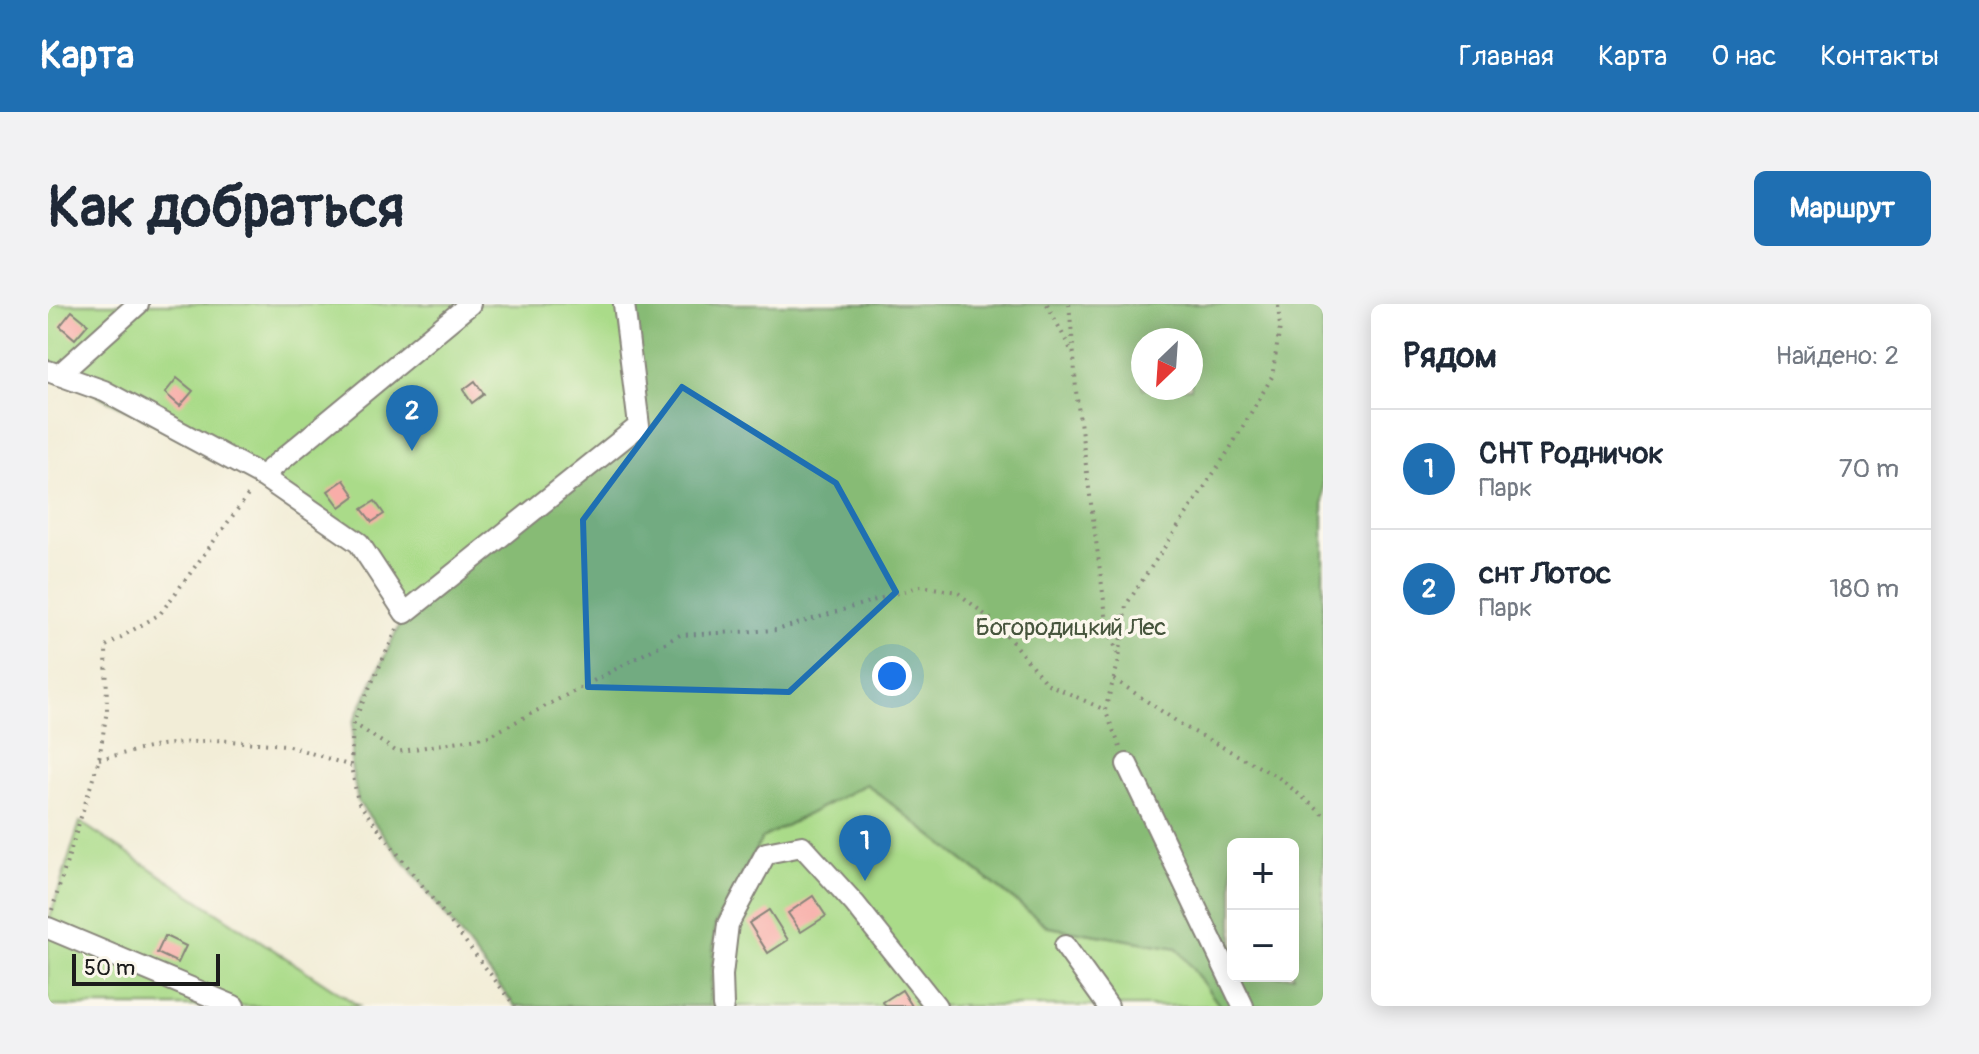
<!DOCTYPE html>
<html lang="ru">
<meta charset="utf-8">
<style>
body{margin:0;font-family:Pangolin,sans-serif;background:#f2f2f3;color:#1f2937}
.controls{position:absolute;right:24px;bottom:24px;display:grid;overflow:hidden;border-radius:12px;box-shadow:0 4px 20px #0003}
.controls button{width:72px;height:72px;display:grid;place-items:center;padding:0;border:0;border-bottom:2px solid #e0e1e3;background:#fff;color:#1f2937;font:40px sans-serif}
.compass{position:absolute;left:1083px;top:24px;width:72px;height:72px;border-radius:50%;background:#fff;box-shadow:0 4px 20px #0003;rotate:205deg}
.scale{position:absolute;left:24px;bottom:20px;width:148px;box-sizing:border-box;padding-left:8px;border:4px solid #1c1c1c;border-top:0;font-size:22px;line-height:28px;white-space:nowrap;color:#1c1c1c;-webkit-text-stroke:6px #fbf7ec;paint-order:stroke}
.you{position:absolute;left:844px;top:372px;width:28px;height:28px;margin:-20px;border:6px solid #fff;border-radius:50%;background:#1a73e8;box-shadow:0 0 0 12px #1a73e833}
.badge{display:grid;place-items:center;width:52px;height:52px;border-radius:50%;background:#1f6fb2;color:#fff;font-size:26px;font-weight:700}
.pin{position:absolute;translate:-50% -66px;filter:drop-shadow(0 2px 4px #0008)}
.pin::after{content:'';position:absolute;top:42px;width:28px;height:24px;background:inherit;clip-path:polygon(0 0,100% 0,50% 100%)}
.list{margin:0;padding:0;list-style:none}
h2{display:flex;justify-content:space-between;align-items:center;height:104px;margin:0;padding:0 32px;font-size:34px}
h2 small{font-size:26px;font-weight:400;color:#747a83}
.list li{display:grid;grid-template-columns:52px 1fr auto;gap:24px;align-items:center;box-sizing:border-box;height:120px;padding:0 32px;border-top:2px solid #e0e1e3}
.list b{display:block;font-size:30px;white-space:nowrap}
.list p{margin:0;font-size:26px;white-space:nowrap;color:#747a83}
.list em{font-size:26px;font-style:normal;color:#747a83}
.map{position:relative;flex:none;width:1275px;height:702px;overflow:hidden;border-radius:12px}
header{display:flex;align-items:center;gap:48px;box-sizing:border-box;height:112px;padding:0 40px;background:#1f6fb2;color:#fff}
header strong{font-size:38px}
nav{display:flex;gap:44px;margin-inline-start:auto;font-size:28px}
.intro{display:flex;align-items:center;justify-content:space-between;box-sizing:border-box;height:192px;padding:0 48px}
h1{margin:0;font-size:56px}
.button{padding:20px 36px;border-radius:12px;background:#1f6fb2;color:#fff;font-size:28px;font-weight:700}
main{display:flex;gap:48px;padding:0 48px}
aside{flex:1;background:#fff;border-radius:12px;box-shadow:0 4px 20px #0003}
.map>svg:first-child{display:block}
</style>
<header>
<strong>Карта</strong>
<nav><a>Главная</a><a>Карта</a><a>О нас</a><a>Контакты</a></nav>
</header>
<div class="intro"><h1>Как добраться</h1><a class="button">Маршрут</a></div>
<main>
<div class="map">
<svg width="1275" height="702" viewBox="0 0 1275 702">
<rect width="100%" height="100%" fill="#fbf7ec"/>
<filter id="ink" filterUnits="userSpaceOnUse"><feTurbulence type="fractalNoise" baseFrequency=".0125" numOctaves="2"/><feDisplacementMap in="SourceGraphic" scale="16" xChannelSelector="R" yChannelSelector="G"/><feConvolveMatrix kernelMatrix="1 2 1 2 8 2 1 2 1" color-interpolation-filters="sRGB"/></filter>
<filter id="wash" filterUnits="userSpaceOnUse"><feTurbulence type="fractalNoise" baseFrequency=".006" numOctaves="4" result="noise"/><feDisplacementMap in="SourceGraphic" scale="32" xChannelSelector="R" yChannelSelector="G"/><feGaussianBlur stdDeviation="1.8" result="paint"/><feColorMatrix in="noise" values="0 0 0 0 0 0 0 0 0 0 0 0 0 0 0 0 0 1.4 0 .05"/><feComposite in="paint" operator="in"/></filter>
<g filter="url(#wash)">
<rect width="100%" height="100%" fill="#f2edd7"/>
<g fill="#aadb89" stroke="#637c52" stroke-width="2">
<polygon points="0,0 576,0 591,122 357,309 311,239 214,172 0,67"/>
<polygon points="818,480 1000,623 1129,644 1172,702 661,702 667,621 714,534"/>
<polygon points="32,518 311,702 0,702 0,620"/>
</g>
<path fill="#87bb75" stroke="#526c48" stroke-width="2" fill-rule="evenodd" d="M 576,0 L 1275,0 L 1275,702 L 1172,702 L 1129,644 L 1001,623 L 818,480 L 714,534 L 667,621 L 661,702 L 467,702 L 310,498 L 303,462 L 305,419 L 357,309 L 591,122 ZM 1095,36 L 1143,36 L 1143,84 L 1095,84 ZM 1185,540 L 1245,540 L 1245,672 L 1185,672 Z"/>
<g id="blocks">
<g fill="#f8ada8">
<polygon points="24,7 40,20 27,35 12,22"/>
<polygon points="129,74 145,87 132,102 117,89"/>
<polygon points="427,77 436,90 424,99 415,86"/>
<polygon points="296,176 307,192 292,203 280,187"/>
<polygon points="327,197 336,210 324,218 314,205"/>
<polygon points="765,592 778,612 753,628 740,609"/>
<polygon points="721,606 740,636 720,649 701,619"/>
<polygon points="117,632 138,642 130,659 109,649"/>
<polygon points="854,686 864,702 837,702 835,698"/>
</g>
</g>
</g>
<g filter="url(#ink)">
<use href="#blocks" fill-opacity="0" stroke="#87847a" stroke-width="2"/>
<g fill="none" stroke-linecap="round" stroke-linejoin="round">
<g stroke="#87847a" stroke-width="24">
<g id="minor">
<polyline points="0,67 56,87 214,172 311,239 357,309 591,122 576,0"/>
<polyline points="11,71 90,0"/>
<polyline points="214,172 422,0"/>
<polyline points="1079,460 1195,702"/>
<polyline points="0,624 186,702"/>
<polyline points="1017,642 1060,702"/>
<polyline points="675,702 674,671 680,620 718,549 754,542 807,600 888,702"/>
</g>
</g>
<g stroke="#87847a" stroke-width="4" stroke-dasharray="2 6" stroke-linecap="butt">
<polyline points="999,0 1025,50"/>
<polyline points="1021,0 1026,52 1028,87 1059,319 1071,354"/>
<polyline points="349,325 305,419 303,462 310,498 467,702"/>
<polyline points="1066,375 1137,423 1230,473 1275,510"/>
<polyline points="305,419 349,448 441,432 632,331 729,326 873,282 909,288 951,322 998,379 1057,406"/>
<polyline points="1072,443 1057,406 1071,356 1078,301 1181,146 1224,73 1232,23 1230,0"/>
<polyline points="51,455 114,441 167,436 238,441 303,462"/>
<polyline points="4,606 51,455 59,406 58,342 112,310 203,187"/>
</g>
<use href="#minor" stroke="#fff" stroke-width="20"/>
</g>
</g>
<path fill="#1f6fb2" fill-opacity="0.2" stroke="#1f6fb2" stroke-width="6" stroke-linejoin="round" d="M 634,83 L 788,179 L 848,288 L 741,388 L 540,383 L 535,216 Z"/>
<g text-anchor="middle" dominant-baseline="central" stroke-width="7" stroke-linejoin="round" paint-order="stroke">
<g font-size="24" fill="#47553d" stroke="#fbf7ec">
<text x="1023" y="323">Богородицкий Лес</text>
</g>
</g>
</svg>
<div class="controls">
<button>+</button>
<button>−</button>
</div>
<svg class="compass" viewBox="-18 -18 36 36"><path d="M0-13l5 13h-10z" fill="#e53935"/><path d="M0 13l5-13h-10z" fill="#747a83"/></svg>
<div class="scale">50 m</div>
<div class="you"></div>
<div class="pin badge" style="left:817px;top:577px">1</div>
<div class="pin badge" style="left:364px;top:147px">2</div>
</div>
<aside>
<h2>Рядом<small>Найдено: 2</small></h2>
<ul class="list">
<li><span class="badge">1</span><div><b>СНТ Родничок</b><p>Парк</p></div><em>70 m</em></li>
<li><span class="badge">2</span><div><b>снт Лотос</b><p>Парк</p></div><em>180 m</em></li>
</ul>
</aside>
</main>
